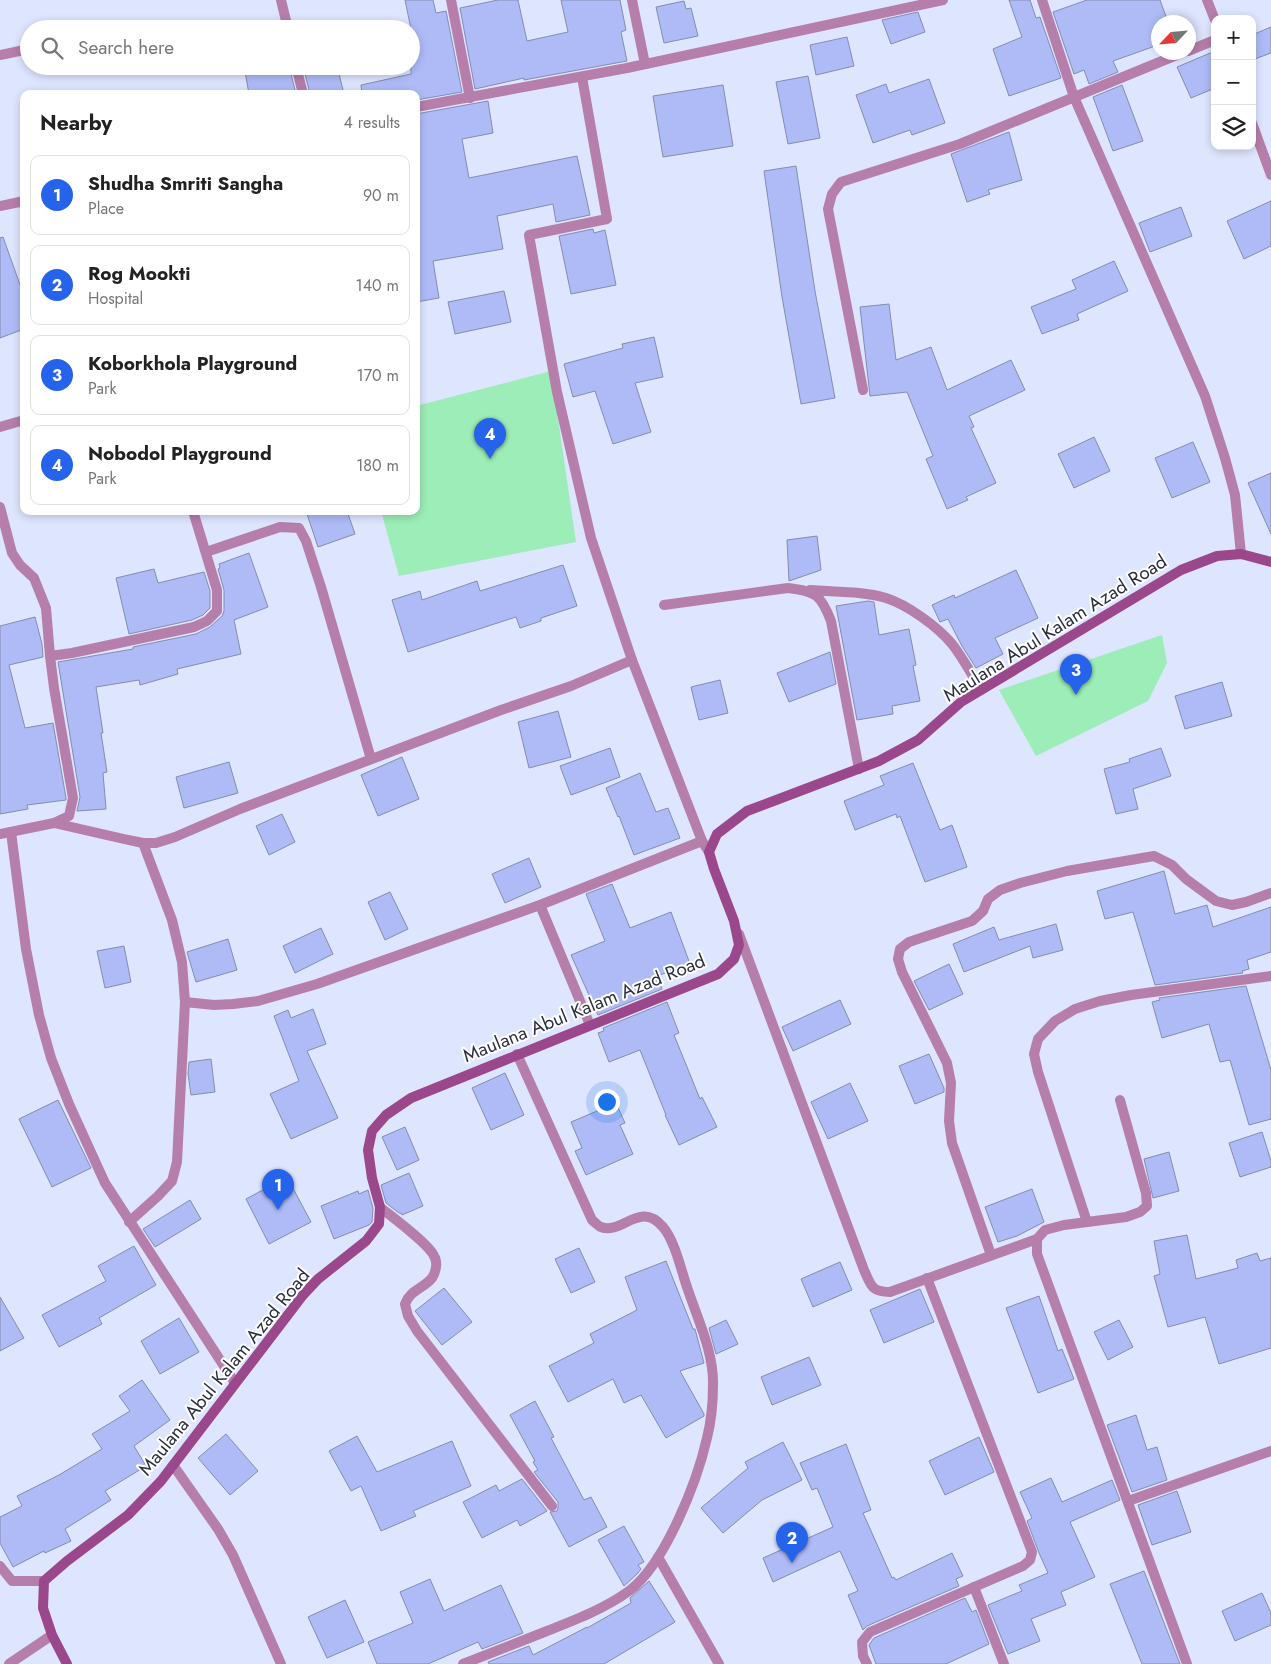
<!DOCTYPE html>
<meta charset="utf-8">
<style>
body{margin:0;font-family:Jost,sans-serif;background:#f2f2f2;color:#222}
.controls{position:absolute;right:15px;top:15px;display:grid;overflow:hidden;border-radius:10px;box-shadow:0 2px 8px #0003}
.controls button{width:45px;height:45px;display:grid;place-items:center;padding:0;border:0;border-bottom:1px solid #e0e0e0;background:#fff;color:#222;font:25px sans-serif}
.compass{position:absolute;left:1151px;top:15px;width:45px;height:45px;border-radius:50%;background:#fff;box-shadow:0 2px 8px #0003;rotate:244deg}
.you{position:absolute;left:606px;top:1101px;width:18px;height:18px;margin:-12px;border:4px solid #fff;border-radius:50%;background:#1a73e8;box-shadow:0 0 0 8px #1a73e833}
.badge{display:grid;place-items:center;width:32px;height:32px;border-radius:50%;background:#2563eb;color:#fff;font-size:16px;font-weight:700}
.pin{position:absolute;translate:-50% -41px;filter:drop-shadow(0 1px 2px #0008)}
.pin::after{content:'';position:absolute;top:26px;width:18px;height:15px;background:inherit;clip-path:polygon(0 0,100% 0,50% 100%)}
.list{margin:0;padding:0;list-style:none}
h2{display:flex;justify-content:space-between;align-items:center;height:65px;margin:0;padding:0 20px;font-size:21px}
h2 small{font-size:16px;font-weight:400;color:#767676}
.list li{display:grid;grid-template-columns:32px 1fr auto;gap:15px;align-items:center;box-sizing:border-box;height:80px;margin:0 10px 10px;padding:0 10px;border:1px solid #e0e0e0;border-radius:10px}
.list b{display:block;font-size:19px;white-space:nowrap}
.list p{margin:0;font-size:16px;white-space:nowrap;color:#767676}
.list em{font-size:16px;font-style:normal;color:#767676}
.icon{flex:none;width:28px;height:28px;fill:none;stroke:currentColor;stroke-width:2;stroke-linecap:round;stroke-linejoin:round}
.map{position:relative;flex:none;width:1271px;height:1664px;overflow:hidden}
.search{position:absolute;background:#fff;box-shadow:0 2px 8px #0003;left:20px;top:20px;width:400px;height:55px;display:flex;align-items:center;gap:12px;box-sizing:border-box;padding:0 18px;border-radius:28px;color:#767676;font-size:19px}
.panel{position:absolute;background:#fff;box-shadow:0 2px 8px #0003;left:20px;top:90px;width:400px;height:425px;border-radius:10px}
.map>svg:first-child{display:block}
</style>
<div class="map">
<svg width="1271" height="1664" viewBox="0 0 1271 1664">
<rect width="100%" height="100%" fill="#dee5fe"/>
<g fill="#9cedb7">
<polygon points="551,371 576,542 399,576 381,511 416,511 416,406"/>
<polygon points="1162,635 1167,663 1148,701 1036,756 999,690"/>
</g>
<g fill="#aebbf7" stroke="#838cb1">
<polygon points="405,0 433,0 436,13 446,11 462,92 416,100 416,94 362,94 361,85 411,74 411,29"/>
<polygon points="498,0 518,0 527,41 568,32 561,0 620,0 626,30 621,32 627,61 524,80 524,78 475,89 460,8"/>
<polygon points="1009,0 1030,0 1036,18 1040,17 1061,78 1009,96 993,49 1022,37"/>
<polygon points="1087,0 1160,0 1168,22 1158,22 1158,45 1113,61 1118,72 1089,84 1084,70 1074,74 1053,12"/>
<polygon points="684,1 686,9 691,8 698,36 664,43 656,7"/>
<polygon points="918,12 925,32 891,44 882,20"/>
<polygon points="1271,27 1271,53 1252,60 1252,35"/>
<polygon points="847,37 854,66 816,75 810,45"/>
<polygon points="1215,51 1215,88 1191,98 1177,67"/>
<polygon points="244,66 289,66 296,94 249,94"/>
<polygon points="303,66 337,66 344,94 310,94"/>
<polygon points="808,76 820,138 788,144 776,82"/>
<polygon points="929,79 945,123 912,135 910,130 873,143 856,95 886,84 889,93"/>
<polygon points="723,85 733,146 663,157 653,96"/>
<polygon points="1122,85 1143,141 1113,151 1093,97"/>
<polygon points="488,101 493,133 462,139 469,178 577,156 590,215 556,222 553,204 497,216 503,249 433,261 439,298 416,302 416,114"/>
<polygon points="1009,132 1022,180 988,190 990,194 967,202 951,154"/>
<polygon points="796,166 815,291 835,398 801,404 782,297 764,171"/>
<polygon points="1271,201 1271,246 1244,259 1227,221"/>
<polygon points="1181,207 1192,236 1150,252 1139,223"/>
<polygon points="593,229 594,233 605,230 616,285 571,294 559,236"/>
<polygon points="3,237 24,296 24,329 0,338 0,238"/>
<polygon points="1114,261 1128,291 1077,314 1079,320 1042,334 1031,307 1076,289 1072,280"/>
<polygon points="504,291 511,322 455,334 448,302"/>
<polygon points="889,304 896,360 931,347 947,390 1011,360 1025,390 969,416 974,427 971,428 996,483 966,497 968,500 947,509 926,459 933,456 907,392 870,396 860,307"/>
<polygon points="654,337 663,377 635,383 651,432 613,444 595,391 573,397 564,364 623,348 622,344"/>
<polygon points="1094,437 1110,471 1074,488 1058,454"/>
<polygon points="1193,442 1210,482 1172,498 1155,458"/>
<polygon points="1271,473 1271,534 1248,483"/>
<polygon points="306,511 347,511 355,534 318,547"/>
<polygon points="817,536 821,570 789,581 787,540"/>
<polygon points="249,553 268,607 234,620 241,654 177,669 178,674 140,685 139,680 96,687 103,733 101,733 107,772 103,773 106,809 77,811 80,797 58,662 133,649 133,647 196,634 210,627 222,616 224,611 224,590 218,569 220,568 219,564"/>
<polygon points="563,565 577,606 541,618 541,621 520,628 516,617 408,652 392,600 420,591 422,600 477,581 480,591"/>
<polygon points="154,569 158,583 204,572 210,591 210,608 203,615 192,620 129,634 116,578"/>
<polygon points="1016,570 1038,618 995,638 1003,654 976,668 962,646 948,619 940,622 932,605 954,595 955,598"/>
<polygon points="868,601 874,602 879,635 909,629 916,665 913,666 920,701 892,706 893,714 857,720 836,606"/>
<polygon points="35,617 42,644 43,657 9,665 25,728 53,723 66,798 66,800 27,805 28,809 0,814 0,626"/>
<polygon points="830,652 836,684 789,702 777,673"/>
<polygon points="720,680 728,713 699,720 691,687"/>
<polygon points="1222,682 1232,716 1185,729 1175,696"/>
<polygon points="558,711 571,757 529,768 518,722"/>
<polygon points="610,748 620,777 571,795 560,766"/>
<polygon points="1161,748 1171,776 1133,789 1138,809 1116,814 1104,769 1130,762 1129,759"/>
<polygon points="402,757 419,799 378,816 361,775"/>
<polygon points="229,762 238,793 184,808 176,777"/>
<polygon points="913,763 940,830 952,825 967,867 925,882 900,816 897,818 896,814 855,830 844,801 884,785 880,776"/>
<polygon points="640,773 656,812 668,808 680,838 634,855 619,816 618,817 606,788"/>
<polygon points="282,814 295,842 269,855 256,826"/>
<polygon points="529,858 541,887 505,903 492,874"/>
<polygon points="1164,871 1175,914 1207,905 1213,927 1271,907 1271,952 1247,960 1249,969 1242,971 1243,973 1155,985 1133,912 1105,919 1097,891"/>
<polygon points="612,884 630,928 671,912 690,964 657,976 662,989 598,1015 571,955 605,941 586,894"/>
<polygon points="390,892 408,929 385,940 368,902"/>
<polygon points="1056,924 1063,950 1033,958 1030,946 964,972 953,944 994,927 999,940"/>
<polygon points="321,928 333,954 295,973 283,946"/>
<polygon points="228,939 237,970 196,982 187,952"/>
<polygon points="124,946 131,982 105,988 97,951"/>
<polygon points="949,964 963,994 929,1010 914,981"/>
<polygon points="1246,986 1271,1070 1271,1119 1249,1125 1230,1060 1220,1062 1209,1024 1162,1038 1152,1002 1160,1000 1159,998"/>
<polygon points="840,1000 851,1024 793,1051 782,1027"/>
<polygon points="667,1002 679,1033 674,1035 700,1099 702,1097 717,1127 679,1145 665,1115 666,1115 640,1050 609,1062 598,1033 604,1031 603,1028"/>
<polygon points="313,1009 326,1044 307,1051 338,1118 291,1139 270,1094 299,1081 274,1016 288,1010 291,1018"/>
<polygon points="929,1054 944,1088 944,1092 915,1104 899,1066"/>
<polygon points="211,1059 215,1092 191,1095 188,1074 189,1062"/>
<polygon points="505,1073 524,1115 491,1130 472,1088"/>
<polygon points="850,1083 868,1121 828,1139 811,1102"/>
<polygon points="58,1100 91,1168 52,1187 19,1119"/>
<polygon points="616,1103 625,1123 620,1125 633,1154 586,1175 575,1151 582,1148 571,1122"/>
<polygon points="405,1127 419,1160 397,1170 382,1137"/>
<polygon points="1262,1132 1271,1161 1271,1167 1240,1177 1229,1143"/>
<polygon points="1169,1152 1179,1191 1153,1198 1144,1159"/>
<polygon points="409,1173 423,1206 402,1215 401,1213 399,1213 386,1203 381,1185"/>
<polygon points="287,1177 311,1222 269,1244 246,1199"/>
<polygon points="1032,1189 1044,1222 1017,1236 998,1242 985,1207"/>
<polygon points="368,1190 373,1208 372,1222 369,1225 334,1239 321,1206 358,1191 359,1194"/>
<polygon points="190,1200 201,1219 155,1247 143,1229"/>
<polygon points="1187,1235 1196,1279 1238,1268 1236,1260 1257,1253 1260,1261 1271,1258 1271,1348 1219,1364 1205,1317 1168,1327 1154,1276 1160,1274 1154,1241"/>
<polygon points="134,1246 156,1285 99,1318 102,1324 59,1347 42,1315 106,1281 98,1266"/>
<polygon points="579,1248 595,1282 571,1293 555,1259"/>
<polygon points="666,1261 693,1329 695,1329 704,1363 680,1371 704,1414 704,1416 666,1438 641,1395 624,1403 613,1379 568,1402 549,1366 594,1343 590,1334 637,1310 625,1277"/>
<polygon points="840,1262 852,1290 813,1307 801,1279"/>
<polygon points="444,1288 472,1322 442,1345 415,1311"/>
<polygon points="920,1289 934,1322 884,1343 870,1310"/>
<polygon points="1039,1296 1058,1351 1062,1349 1074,1379 1038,1393 1006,1308"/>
<polygon points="0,1297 24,1338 0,1351"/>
<polygon points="179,1318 199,1352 160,1374 141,1341"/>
<polygon points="726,1320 738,1344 716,1354 709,1328"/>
<polygon points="1119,1320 1133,1347 1108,1360 1094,1332"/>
<polygon points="809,1357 821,1385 772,1405 761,1377"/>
<polygon points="142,1380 170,1420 134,1446 146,1466 105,1491 111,1500 65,1529 71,1541 45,1553 44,1551 13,1567 0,1543 0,1517 22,1506 17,1496 59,1475 102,1449 92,1434 130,1411 119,1396"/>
<polygon points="535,1401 554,1437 551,1438 584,1500 591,1497 607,1527 569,1547 550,1512 557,1511 558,1508 558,1502 534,1472 538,1470 533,1462 535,1461 510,1415"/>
<polygon points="1136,1415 1147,1450 1157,1447 1167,1480 1132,1492 1107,1425"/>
<polygon points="226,1434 258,1471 230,1495 198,1458"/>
<polygon points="357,1436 377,1472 452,1441 471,1486 413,1511 416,1516 381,1531 361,1486 351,1491 329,1451"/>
<polygon points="979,1437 994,1472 945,1495 929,1461"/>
<polygon points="783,1442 802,1480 762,1500 723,1533 701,1508 748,1468 745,1462"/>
<polygon points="846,1444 871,1510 863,1513 892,1578 894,1577 896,1580 952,1553 963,1576 956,1579 959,1586 867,1626 863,1630 848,1595 858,1591 840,1551 773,1582 763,1558 833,1527 817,1488 812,1490 800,1463"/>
<polygon points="1051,1478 1062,1502 1112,1480 1120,1500 1070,1522 1095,1577 1061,1592 1066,1605 1031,1619 1040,1641 1008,1654 988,1605 1022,1591 1019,1585 1048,1573 1039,1553 1027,1521 1032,1518 1020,1492"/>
<polygon points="522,1479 547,1511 520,1526 517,1520 482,1538 463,1502 496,1485 499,1491"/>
<polygon points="1177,1491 1191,1532 1152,1545 1138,1505"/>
<polygon points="624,1526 644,1562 638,1565 641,1569 637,1574 624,1586 598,1540"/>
<polygon points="1144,1571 1166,1628 1180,1664 1142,1664 1110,1584"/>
<polygon points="430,1579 444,1611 501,1585 523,1633 482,1649 478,1642 428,1664 377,1664 368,1642 413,1623 400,1592"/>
<polygon points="649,1581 675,1622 604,1664 489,1664 488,1662 529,1646 533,1655 587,1627 587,1628 631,1603 630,1598"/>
<polygon points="1262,1593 1271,1613 1271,1625 1235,1641 1222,1611"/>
<polygon points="965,1598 972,1612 976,1610 989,1644 946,1664 876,1664 869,1645 874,1638"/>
<polygon points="345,1600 364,1642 327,1658 308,1617"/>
</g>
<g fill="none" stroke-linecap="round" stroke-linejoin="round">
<g stroke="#b67eaa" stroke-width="10">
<polyline points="281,0 288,29"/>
<polyline points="451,0 470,98"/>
<polyline points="632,0 645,64"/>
<polyline points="1042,0 1074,97 1205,396 1225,458 1235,495 1241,554"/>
<polyline points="1207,0 1215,20"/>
<polyline points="1188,51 1215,40"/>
<polyline points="0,55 29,49"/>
<polyline points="296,66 303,94"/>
<polyline points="582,77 607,219 529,235 557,392 591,538 632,660"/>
<polyline points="416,107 627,68 943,0"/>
<polyline points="1252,123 1271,175"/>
<polyline points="0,206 24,201"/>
<polyline points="863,390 828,209 832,194 841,182 960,144 1184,52"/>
<polyline points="0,427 24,420"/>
<polyline points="0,507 12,553 20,565 34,578 46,608 50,656"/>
<polyline points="206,552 280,527 299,528 306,541 321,587 371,759"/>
<path d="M 810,590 C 835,592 862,591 886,598 C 908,605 938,627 952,644 C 963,658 972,675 981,690"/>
<path d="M 664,605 L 788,588 C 816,591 821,595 831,621 L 859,769"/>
<polyline points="54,823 124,839 143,843 156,843 175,837 240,809 501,710 571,686 632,660 702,841 709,852"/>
<polyline points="11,832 26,949 39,1015 51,1058 69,1104 105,1183 235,1383"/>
<polyline points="0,834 54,823 69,816 73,798 54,688 50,656 72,653 194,627 207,621 217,611 217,590 193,511"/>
<polyline points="540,905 590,1025"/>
<path d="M 739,934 L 864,1270 C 871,1285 871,1292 890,1292 L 1037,1239"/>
<polyline points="185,1002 214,1005 233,1004 258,1001 317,984 540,905 702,841"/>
<polyline points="1120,1100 1146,1193 1147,1206 1140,1212 1126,1217 1064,1225 1045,1230 1037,1239 1037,1254 1187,1664"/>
<path d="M 380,1207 C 391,1216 429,1244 434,1256 C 438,1262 436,1272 432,1278 C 423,1289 411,1289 405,1304 L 408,1316 L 417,1331 L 552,1506"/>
<polyline points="129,1222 158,1196 172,1181 177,1162 185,1002 182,962 172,920 143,843"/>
<polyline points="1087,1222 1038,1072 1034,1054 1038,1039 1055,1021 1075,1009 1100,1001 1131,995 1271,976"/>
<polyline points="991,1255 952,1143 949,1121 951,1083 947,1063 902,972 898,959 900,949 909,942 972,921 983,911 988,899 1000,890 1020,883 1067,871 1154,856 1172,865 1186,879 1216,901 1232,905 1246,902 1271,893"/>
<polyline points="173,1465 218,1529 233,1555 281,1664"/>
<polyline points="1128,1501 1271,1451"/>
<polyline points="658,1557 719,1664"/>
<polyline points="0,1566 12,1581 44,1581"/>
<polyline points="974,1587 1004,1664"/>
<polyline points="9,1664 52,1635"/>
<path d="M 463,1664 C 491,1653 519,1642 547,1631 C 575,1620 604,1609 629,1591 C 665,1564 697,1482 707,1438 C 711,1422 713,1402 713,1385 C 714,1352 697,1318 687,1287 C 681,1270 675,1241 663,1227 C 640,1200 622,1235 601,1227 C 598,1226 595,1222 592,1220 L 517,1054"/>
<polyline points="867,1664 863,1656 862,1642 870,1632 1023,1566 1030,1560 1032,1552 927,1278"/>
</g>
<polyline stroke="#9a488b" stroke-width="10" points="67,1664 52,1635 43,1608 44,1581 67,1561 128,1515 161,1481 303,1295 318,1279 366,1241 379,1224 380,1207 372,1178 368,1150 372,1131 386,1115 411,1098 718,974 734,959 739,945 734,921 714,869 709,852 717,834 747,811 879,761 918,740 961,702 1181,570 1217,556 1241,554 1271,562"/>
</g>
<g text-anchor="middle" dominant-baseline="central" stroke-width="4" stroke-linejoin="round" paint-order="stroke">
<g font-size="19" fill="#2a2e3e" stroke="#fff">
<text transform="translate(1055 628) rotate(-32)">Maulana Abul Kalam Azad Road</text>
<text transform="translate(584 1008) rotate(-22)">Maulana Abul Kalam Azad Road</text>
<text transform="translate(224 1372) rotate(-51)">Maulana Abul Kalam Azad Road</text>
</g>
</g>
</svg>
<div class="controls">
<button>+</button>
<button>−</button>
<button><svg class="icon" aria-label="layers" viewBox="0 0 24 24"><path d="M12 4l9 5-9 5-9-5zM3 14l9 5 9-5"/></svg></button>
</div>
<svg class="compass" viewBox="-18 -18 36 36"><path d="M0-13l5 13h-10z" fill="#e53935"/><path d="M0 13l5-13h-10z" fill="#767676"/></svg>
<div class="you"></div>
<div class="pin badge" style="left:278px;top:1210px">1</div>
<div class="pin badge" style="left:792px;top:1563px">2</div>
<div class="pin badge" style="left:1076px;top:695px">3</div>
<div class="pin badge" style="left:490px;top:459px">4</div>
<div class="search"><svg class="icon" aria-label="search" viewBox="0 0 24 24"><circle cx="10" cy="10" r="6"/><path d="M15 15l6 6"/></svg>Search here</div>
<section class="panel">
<h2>Nearby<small>4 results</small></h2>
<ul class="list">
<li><span class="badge">1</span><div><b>Shudha Smriti Sangha</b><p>Place</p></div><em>90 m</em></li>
<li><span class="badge">2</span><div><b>Rog Mookti</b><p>Hospital</p></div><em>140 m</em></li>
<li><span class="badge">3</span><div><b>Koborkhola Playground</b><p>Park</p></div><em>170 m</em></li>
<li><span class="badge">4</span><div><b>Nobodol Playground</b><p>Park</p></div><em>180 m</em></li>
</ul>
</section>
</div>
